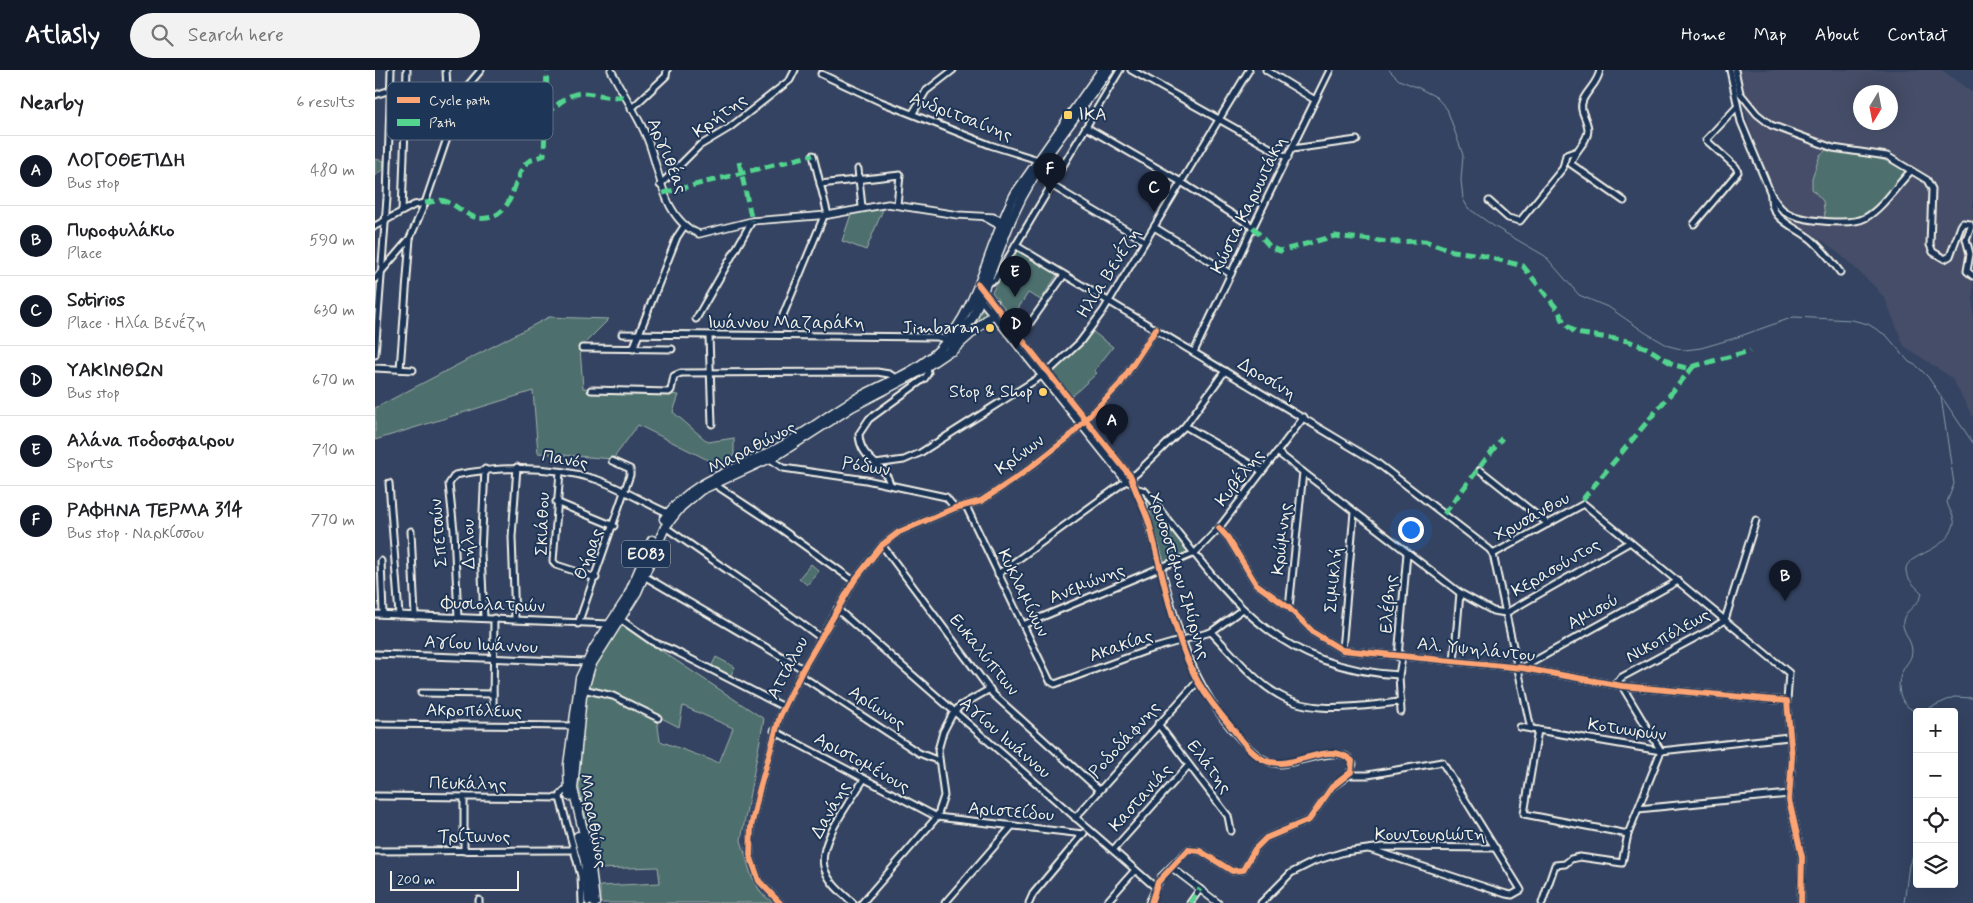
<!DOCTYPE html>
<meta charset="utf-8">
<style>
body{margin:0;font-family:Mynerve,sans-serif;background:#f2f2f2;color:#202124}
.controls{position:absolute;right:15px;bottom:15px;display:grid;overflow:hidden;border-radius:5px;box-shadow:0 5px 20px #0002}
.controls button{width:45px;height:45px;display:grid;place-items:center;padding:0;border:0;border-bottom:1px solid #e0e0e0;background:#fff;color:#202124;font:25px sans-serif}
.compass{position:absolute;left:1478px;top:15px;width:45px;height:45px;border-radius:50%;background:#fff;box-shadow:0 5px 20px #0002;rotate:190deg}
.scale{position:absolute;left:15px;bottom:12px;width:129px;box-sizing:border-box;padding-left:5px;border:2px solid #f4f1e8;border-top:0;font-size:14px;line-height:18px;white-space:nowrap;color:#f4f1e8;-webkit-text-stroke:4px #1d3557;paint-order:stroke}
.you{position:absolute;left:1035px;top:459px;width:18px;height:18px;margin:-12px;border:4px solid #fff;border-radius:50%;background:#1a73e8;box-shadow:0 0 0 8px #1a73e833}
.badge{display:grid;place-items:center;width:32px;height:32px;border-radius:50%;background:#111827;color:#fff;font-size:16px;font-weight:700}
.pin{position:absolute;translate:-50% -41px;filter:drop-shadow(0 1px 2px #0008)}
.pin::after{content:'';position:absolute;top:26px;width:18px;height:15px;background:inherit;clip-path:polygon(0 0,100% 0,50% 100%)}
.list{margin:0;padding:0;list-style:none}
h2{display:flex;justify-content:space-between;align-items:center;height:65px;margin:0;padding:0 20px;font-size:21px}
h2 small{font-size:16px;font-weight:400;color:#757577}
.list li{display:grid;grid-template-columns:32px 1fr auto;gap:15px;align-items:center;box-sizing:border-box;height:70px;padding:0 20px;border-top:1px solid #e0e0e0}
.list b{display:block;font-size:19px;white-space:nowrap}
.list p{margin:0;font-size:16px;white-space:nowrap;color:#757577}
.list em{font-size:16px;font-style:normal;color:#757577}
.icon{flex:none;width:28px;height:28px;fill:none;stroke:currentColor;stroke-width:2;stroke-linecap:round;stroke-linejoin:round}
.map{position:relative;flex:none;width:1598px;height:833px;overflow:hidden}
header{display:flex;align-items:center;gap:30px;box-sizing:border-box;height:70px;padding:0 25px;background:#111827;color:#fff}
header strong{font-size:24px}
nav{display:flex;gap:28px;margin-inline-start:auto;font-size:18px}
.search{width:350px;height:45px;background:#f2f2f2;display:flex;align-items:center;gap:12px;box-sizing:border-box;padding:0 18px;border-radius:28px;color:#757577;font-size:19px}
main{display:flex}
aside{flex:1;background:#fff}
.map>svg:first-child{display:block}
</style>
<header>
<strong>Atlasly</strong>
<div class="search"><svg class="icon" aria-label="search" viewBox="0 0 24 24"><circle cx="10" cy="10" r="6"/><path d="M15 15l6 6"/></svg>Search here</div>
<nav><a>Home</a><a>Map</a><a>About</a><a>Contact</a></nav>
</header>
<main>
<aside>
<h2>Nearby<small>6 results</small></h2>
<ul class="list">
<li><span class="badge">A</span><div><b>ΛΟΓΟΘΕΤΙΔΗ</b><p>Bus stop</p></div><em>480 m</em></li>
<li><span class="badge">B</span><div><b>Πυροφυλάκιο</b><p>Place</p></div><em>590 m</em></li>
<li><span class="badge">C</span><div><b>Sotirios</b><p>Place · Ηλία Βενέζη</p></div><em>630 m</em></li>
<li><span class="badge">D</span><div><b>ΥΑΚΙΝΘΩΝ</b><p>Bus stop</p></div><em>670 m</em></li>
<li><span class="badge">E</span><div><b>Αλάνα ποδοσφαιρου</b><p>Sports</p></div><em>710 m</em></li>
<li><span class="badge">F</span><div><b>ΡΑΦΗΝΑ ΤΕΡΜΑ 314</b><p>Bus stop · Ναρκίσσου</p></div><em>770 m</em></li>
</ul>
</aside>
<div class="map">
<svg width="1598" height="833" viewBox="0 0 1598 833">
<rect width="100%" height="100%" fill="#344361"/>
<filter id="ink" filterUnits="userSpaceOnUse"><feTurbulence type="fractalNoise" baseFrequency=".02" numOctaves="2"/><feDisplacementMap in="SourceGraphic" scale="10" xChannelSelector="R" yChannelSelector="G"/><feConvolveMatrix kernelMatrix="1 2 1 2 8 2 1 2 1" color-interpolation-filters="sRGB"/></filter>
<g filter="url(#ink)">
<path fill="#444d68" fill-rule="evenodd" d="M 1359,0 L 1567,0 L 1598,23 L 1598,348 L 1577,308 L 1529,276 L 1510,229 L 1500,217 L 1468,187 L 1448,171 L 1414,151 L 1407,141 L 1402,123 L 1390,101 L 1376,61 ZM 1486,22 L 1516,22 L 1516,52 L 1486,52 Z"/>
<g fill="#4e6f6e" stroke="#a1b0ab">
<path d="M 1451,80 C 1478,86 1509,84 1532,102 C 1504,131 1497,158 1450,148 L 1448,131 L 1437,119 L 1437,108 L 1445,85 Z"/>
<polygon points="0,89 9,91 8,99 0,106"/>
<polygon points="509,137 491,180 467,171 475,147 478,143"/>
<polygon points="641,179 682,205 666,230 653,223 637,248 617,222"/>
<polygon points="605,237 613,246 597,261 594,259"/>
<polygon points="623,244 668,301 666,302 621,246"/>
<polygon points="174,247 234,249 205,278 208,318 304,325 298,342 333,372 359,368 359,385 347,397 263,355 238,389 163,383 158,321 0,370 0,338"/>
<polygon points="717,261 738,277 719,301 722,303 697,326 677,302"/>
<polygon points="768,423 817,483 788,493"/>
<polygon points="436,494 444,501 432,515 424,508"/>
<polygon points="246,554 389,649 366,770 376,805 386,823 398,833 225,833 225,816 285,813 283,797 223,799 204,718 205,669 212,622 238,627 282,649 285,671 344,693 358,658 308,636 304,657 249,629 212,619 225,585"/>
<polygon points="341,587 360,597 355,607 336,597"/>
</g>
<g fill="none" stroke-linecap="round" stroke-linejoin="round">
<g stroke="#869fac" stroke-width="1">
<polyline points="1014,0 1024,10 1044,18 1061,27 1072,39 1088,85 1086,110 1088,129 1093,138 1120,157 1170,186 1204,225 1235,238 1271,263 1294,276 1310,280 1326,278 1357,269 1419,247 1477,250 1493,254 1512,266 1534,292 1542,296 1553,307 1598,373"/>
<path d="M 1542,642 C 1524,636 1520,616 1528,600 C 1532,592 1537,590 1537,580 C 1536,569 1526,560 1528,551 C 1530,539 1545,535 1547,523 C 1504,484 1559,491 1576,462 C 1577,459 1580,454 1579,450 C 1578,444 1573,438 1572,432 L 1579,414 L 1566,327"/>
<polyline points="1545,642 1579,627 1598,628"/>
<polyline points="1529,833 1534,795 1542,778"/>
</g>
<g stroke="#f4f1e8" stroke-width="9">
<g id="minor">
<polyline points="71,0 72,18"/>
<polyline points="756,0 913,88"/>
<polyline points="891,0 940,30"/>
<path d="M 1225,0 C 1223,13 1213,19 1208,30 C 1203,41 1213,49 1213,60 C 1213,73 1198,81 1196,94 L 1249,131"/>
<path d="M 1355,0 L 1366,52 L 1396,124 C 1394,150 1420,156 1437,170 C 1447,179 1457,191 1465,202"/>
<polyline points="1360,0 1365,23 1382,44 1396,55 1458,78 1512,86 1552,110 1557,119 1555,175 1558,182 1570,189 1575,186 1586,156 1588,153 1595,154 1596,157 1591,169 1595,184 1592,201 1598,206"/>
<polyline points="446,4 506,32 615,75 663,90"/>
<path d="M 0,25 C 28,14 59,17 89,20"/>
<polyline points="256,39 291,6 292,0"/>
<polyline points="538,43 551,21 578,0"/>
<polyline points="711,57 806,112 878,157"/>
<polyline points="917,79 982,70"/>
<polyline points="438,85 453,145"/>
<polyline points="483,99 487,137"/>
<polyline points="445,114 525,105 522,135"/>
<polyline points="285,115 324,76 354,58 415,10 420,0"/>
<polyline points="676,115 770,171"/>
<path d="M 1396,124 C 1400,131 1404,138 1411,142 C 1425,151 1475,156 1490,148 C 1508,138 1521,116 1536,101"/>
<polyline points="1114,131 1133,148 1145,151 1188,98 1191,85 1202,81"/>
<polyline points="27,141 32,0"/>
<polyline points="1319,154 1363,102 1361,97 1331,70 1362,37"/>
<polyline points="0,156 39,135 50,133"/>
<polyline points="779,157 856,204"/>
<polyline points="640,175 1001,392 1114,479 1118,484 1156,659"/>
<polyline points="0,209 35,168 50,133 85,30 89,20 106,0"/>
<polyline points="612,213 620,210 745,0"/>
<polyline points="321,249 377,151"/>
<polyline points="406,250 449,146"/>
<polyline points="247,264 562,267 573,270"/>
<polyline points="334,266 337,354"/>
<polyline points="645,267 689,205"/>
<polyline points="207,278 297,279"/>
<polyline points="258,279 302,167 310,155"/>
<polyline points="819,282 878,157 955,0"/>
<polyline points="0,285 12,128 16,0"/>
<polyline points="0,298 38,300"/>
<polyline points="25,299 35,168"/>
<polyline points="216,320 294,322 296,320 299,306 306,303 502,302 514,304 521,308"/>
<polyline points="810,356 887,401"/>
<polyline points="902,382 1085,523 1118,541 1131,543 1255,472"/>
<polyline points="395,389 408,398 491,410 571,427 580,438"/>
<polyline points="500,394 529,390 545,383 673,302 705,272 728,241 874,0"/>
<polyline points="1105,400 1173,454"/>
<polyline points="185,402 178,491 181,495 221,508"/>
<polyline points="14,413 24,545"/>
<polyline points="339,414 392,449 479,511"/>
<path d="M 515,414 C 510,393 485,391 484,364 L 494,349 L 550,308 L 553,303 L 552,297"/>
<path d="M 760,418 L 770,421 C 847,516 890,597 1024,605"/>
<polyline points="181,432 239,456"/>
<polyline points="591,436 675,611 680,614 773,580 836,562 868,539"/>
<polyline points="290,457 381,520 446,568"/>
<polyline points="844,458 853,468 881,514 914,538 939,563 967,580 1147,598 1247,616 1412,631 1417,687 1414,730 1427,787 1426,833"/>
<polyline points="36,461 40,546"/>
<polyline points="507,475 618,624 724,720"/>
<polyline points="1118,484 1209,434 1414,603 1412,631"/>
<polyline points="6,491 8,544"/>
<polyline points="623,504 762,403 810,356 850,301"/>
<polyline points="269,506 428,599"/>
<polyline points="914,538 928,402"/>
<polyline points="462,539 780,817"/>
<polyline points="0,544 235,554"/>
<path d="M 83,548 L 79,461 L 74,414 L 80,405 C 127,396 174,395 220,409 C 245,417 269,433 293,443"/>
<polyline points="109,548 106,483 110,399"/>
<polyline points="140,549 137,467 142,397"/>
<polyline points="245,549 278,572 298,580 409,637"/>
<polyline points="203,554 255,405 255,399 237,391"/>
<polyline points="648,555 820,483 844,458 929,347"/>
<path d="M 836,562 C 856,582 880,612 904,625 C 939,646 988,635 1026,632"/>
<polyline points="967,580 979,442"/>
<polyline points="0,584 211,592"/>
<polyline points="1023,587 1032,483"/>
<polyline points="1079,592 1085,523"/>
<polyline points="1147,598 1303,511"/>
<polyline points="425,605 544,683 564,691"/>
<polyline points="1239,614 1247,607 1333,561 1350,550 1381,450"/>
<polyline points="208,619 238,626 283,648"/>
<polyline points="46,623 118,624"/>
<polyline points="118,636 119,548"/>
<polyline points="1026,642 1024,605 1027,588"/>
<polyline points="0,654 197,656"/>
<polyline points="783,654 853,746 856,761"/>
<polyline points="1145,657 1286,681 1414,667"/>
<polyline points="1163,660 1149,744 1253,764 1286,681 1247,616"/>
<polyline points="399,661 562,747 708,764"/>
<polyline points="974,705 993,705 1067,692 1146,820 1137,825 1131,824 994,779"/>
<polyline points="193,717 186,724 185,728 206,806 207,833"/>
<polyline points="0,726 185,728"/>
<polyline points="89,727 89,781"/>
<polyline points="1263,739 1414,724"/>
<polyline points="700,748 823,611"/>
<polyline points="738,780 814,695"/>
<polyline points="0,781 199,780"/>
<polyline points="104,833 104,830"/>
<polyline points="405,833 384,811 375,785 376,757 384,721 405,646 428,599 479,511 507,475 524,462 580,438 606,431 644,406 693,368 745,314 781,259"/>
<path d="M 478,833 C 467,823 455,814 450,800 C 440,775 476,731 489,709"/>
<polyline points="487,833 562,747 569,726 563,680 568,662 577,645 585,636 615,619"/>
<polyline points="570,833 637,756"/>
<polyline points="654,833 658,824 709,763"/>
<polyline points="731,833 760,800"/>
<polyline points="815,833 825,819"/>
<polyline points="886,833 916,803 940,791 969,782 1008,777 1121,778"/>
<polyline points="1167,833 1180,795 1190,794 1196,789 1205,787 1247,793 1253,764"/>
</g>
</g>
<g stroke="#f4f1e8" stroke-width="9">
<g id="tertiary">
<path d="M 236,0 C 247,23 263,45 272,68 C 285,99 287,149 324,164 L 377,151 L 453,145 L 513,134 L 583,145 L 618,147 L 630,152"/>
<polyline points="611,148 629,158"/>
<path d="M 606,218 L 756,407 C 758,416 764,423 767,431 C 772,443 774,456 778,468 C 801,549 811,616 874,678 C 883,686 891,693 904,694 C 921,695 969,671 978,694 L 974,705 L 957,717 L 934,750 L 891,768 L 880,779 L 868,800 L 857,801 L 825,781 L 813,780 L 786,807 L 774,833"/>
<polyline points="603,226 751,411 758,414"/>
<polyline points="796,797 843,833"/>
</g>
</g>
<g stroke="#f4f1e8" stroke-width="11">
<g id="primary">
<polyline points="577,281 618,244 619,234"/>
<path d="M 289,449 C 315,412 355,402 393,383 C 423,369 448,348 477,331 C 506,314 540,304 564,280 C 605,238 613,175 640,124 L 727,0"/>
<polyline points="194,726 193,695 205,608 219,578 252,528 277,470"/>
<polyline points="203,766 210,791 214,831"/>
<polyline points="220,833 215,789 198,719 207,626 216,595 262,522 290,457 306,437 326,420 404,384 477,337 542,303 573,282 598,247 636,150 647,127 667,92 734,0"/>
</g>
</g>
<use href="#minor" stroke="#1d3557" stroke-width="5"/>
<use href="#tertiary" stroke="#1d3557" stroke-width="5.5"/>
<use href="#primary" stroke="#1d3557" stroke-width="8"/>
<g stroke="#53d58f" stroke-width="5" stroke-dasharray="10 5" stroke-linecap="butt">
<path d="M 171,45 C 208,9 207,28 249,27"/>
<polyline points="364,92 377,151"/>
<polyline points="288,123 438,85"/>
<path d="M 50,133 C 56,132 64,129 70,131 C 85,136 94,151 112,148 C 138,144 137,114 149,96 C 153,89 162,89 169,85 L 172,0"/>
<polyline points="878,157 896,178 905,181 960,166 1014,172 1050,171 1078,181 1105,185 1148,196 1183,240 1190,254 1201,263 1253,271 1272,278 1299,295 1312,298 1375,281"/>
<polyline points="1207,430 1318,297"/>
<polyline points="1069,444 1127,368"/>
<polyline points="815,833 825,819"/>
</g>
<g stroke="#1d3557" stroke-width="9">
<g id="cycleway">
<path d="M 603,214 L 756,407 C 760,422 769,437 774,453 C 788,504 798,566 823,612 C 833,629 845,644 857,658 C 866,669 876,684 889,690 C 917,703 953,668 977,691 L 976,702 L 957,717 L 934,750 L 891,768 L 880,779 L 868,800 L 857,801 L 825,781 L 813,780 L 783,812 L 776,833"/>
<polyline points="844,458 853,468 881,514 914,538 939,563 967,580 1147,598 1247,616 1412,631 1417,687 1414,730 1427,787 1426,833"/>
<polyline points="405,833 384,811 375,785 376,757 384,721 405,646 428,599 479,511 507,475 524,462 580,438 606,431 644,406 693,368 745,314 781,259"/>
</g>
</g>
<use href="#cycleway" stroke="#fda474" stroke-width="6"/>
</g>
</g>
<g fill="#ffd166" stroke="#1d3557" stroke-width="2">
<rect x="688" y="40" width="10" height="10" rx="2.5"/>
<circle cx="615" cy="258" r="5"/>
<circle cx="668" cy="322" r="5"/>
</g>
<g text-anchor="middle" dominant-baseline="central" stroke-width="4" stroke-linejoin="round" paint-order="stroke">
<rect fill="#1d3557" stroke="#b4b9bc" stroke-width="1" x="247" y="470.5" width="48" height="27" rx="4"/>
<g font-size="16" font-weight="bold" fill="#f4f1e8">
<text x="271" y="484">ΕΟ83</text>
</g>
<g font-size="18" fill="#f4f1e8" stroke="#1d3557" text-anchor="end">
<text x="703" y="45" text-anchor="start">ΙΚΑ</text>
<text x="605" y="258">Jimbaran</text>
<text x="658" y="322">Stop &amp; Shop</text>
</g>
<g font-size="18" fill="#f4f1e8" stroke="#1d3557">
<text transform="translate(345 46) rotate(-36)">Κρήτης</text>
<text transform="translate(586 47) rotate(21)">Ανδριτσαίνης</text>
<text transform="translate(292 86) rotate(68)">Αργιθέας</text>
<text transform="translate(874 135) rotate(-64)">Κώστα Καρυωτάκη</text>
<text transform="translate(734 203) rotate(-58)">Ηλία Βενέζη</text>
<text x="411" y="253">Ιωάννου Μαζαράκη</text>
<text transform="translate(892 309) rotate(31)">Δροσίνη</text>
<text transform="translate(377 378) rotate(-27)">Μαραθώνος</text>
<text transform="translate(645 385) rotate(-36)">Κρίνων</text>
<text transform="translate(190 390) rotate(10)">Πανός</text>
<text transform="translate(491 397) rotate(9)">Ρόδων</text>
<text transform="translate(865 408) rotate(-52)">Κυβέλης</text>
<text transform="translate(1157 447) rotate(-29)">Χρυσάνθου</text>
<text transform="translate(168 454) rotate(-88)">Σκιάθου</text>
<text transform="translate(64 463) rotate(-95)">Σπετσών</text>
<text transform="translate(907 469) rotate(-84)">Κρώμνης</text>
<text transform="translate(94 474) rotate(-91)">Δήλου</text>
<text transform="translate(214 484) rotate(-70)">Θήρας</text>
<text transform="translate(1181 498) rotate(-30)">Κερασούντος</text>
<text transform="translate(804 506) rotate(73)">Χρυσοστόμου Σμύρνης</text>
<text transform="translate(959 510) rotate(-85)">Σιμικλή</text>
<text transform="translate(712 514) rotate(-22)">Ανεμώνης</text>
<text transform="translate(648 523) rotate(64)">Κυκλαμίνων</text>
<text transform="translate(1014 534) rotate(-85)">Ελέβης</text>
<text transform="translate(118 535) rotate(2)">Φυσιολατρών</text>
<text transform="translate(1218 542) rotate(-29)">Αμισού</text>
<text transform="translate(1293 566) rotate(-29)">Νικοπόλεως</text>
<text transform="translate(106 575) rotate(3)">Αγίου Ιωάννου</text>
<text transform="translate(746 576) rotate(-19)">Ακακίας</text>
<text transform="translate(1101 580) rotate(6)">Αλ. Υψηλάντου</text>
<text transform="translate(609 585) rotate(51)">Ευκαλύπτων</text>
<text transform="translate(413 598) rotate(-62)">Αττάλου</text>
<text transform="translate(502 638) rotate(34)">Αρίωνος</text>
<text transform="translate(99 641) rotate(1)">Ακροπόλεως</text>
<text transform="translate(1252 660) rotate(8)">Κοτυωρών</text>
<text transform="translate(630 668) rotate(41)">Αγίου Ιωάννου</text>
<text transform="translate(750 670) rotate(-48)">Ροδοδάφνης</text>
<text transform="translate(487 693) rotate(29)">Αριστομένους</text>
<text transform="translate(834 697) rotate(53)">Ελάτης</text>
<text transform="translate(93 714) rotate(1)">Πευκάλης</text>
<text transform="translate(766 728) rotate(-48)">Καστανιάς</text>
<text transform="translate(456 740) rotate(-61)">Δανάης</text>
<text transform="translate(636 742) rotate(5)">Αριστείδου</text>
<text transform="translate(218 751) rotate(80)">Μαραθώνος</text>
<text x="1055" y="765">Κουντουριώτη</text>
<text x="99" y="767">Τρίτωνος</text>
</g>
</g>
<rect x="12" y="12" width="166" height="58" rx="8" fill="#1d3557" stroke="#5e6d82" stroke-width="1"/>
<rect x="22" y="27" width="23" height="6" fill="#fda474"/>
<rect x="22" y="49" width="23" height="7" fill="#53d58f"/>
<g font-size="14" fill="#f4f1e8">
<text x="54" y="35">Cycle path</text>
<text x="54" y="57">Path</text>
</g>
</svg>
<div class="controls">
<button>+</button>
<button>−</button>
<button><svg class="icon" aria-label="locate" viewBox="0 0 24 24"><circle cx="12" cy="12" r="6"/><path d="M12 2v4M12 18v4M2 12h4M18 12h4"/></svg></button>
<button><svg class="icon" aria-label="layers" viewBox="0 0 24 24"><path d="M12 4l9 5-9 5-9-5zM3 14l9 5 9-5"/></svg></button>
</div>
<svg class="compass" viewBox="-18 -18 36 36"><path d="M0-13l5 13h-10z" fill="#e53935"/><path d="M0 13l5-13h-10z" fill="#757577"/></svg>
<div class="scale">200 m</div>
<div class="you"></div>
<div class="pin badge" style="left:737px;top:375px">A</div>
<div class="pin badge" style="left:1410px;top:531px">B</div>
<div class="pin badge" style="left:779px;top:142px">C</div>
<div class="pin badge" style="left:641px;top:279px">D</div>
<div class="pin badge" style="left:640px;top:227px">E</div>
<div class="pin badge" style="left:675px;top:124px">F</div>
</div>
</main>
